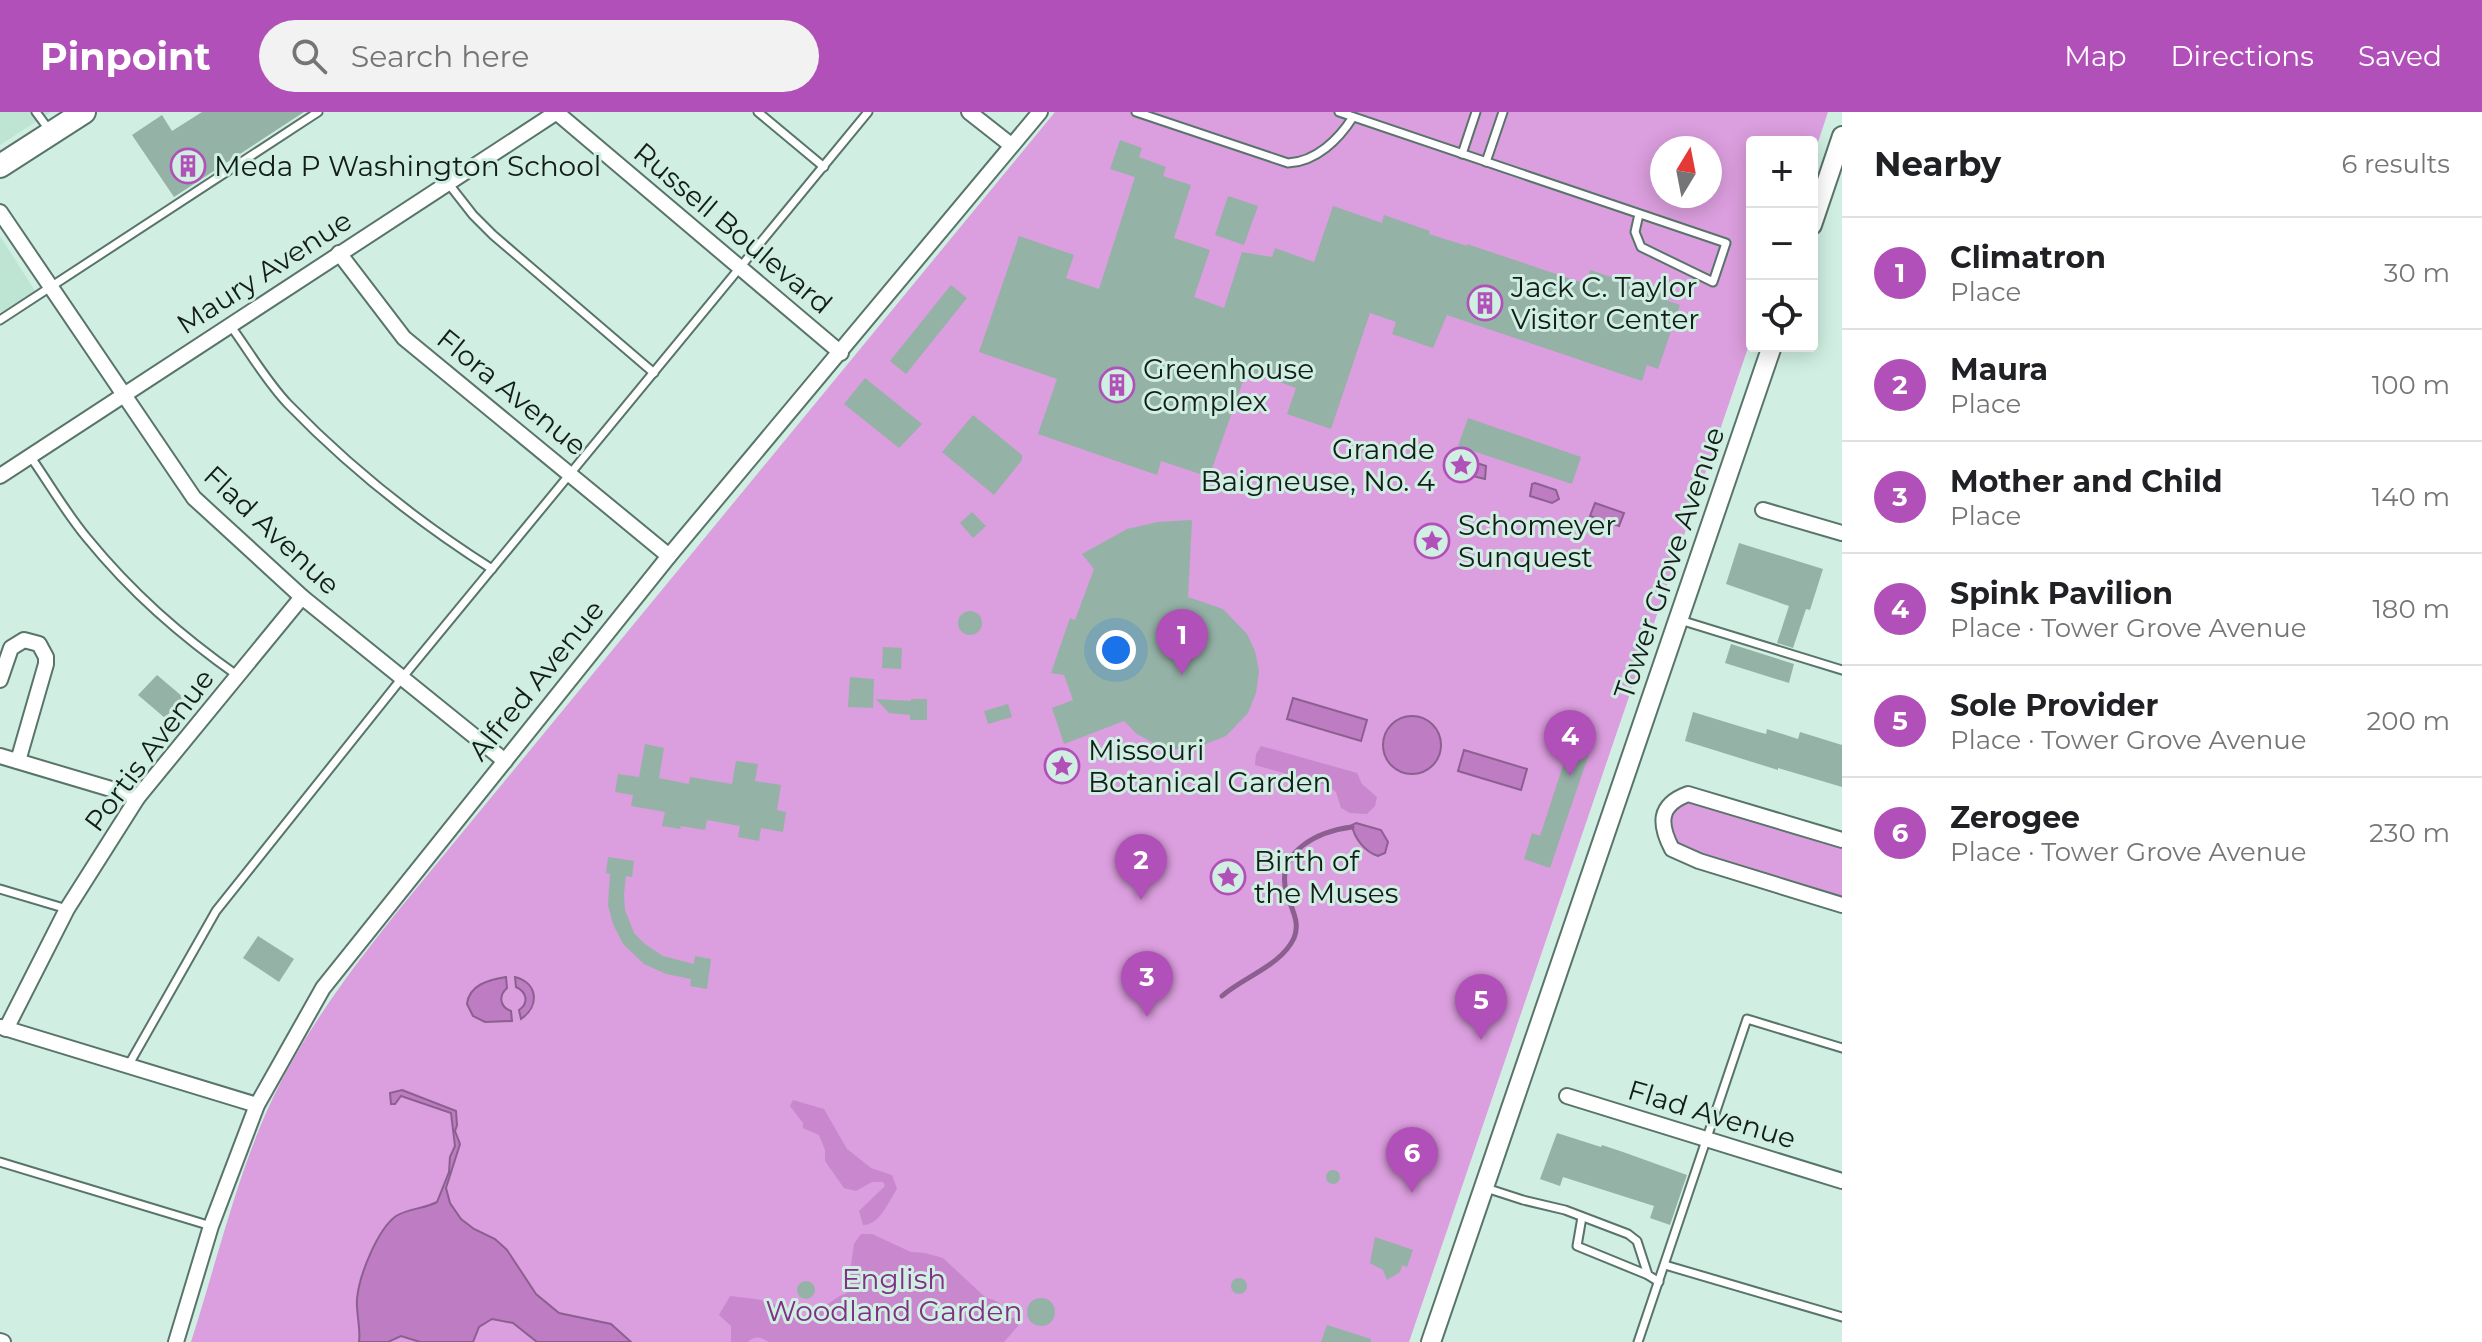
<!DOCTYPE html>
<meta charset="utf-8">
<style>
body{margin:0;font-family:Montserrat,sans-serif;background:#f2f2f2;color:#202124}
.controls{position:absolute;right:24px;top:24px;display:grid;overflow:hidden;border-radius:8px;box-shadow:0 4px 20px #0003}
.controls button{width:72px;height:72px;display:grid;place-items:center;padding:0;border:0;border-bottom:2px solid #e0e0e0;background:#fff;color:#202124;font:40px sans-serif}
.compass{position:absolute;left:1650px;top:24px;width:72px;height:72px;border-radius:50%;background:#fff;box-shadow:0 4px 20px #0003;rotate:10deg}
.you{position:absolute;left:1116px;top:538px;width:28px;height:28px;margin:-20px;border:6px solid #fff;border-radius:50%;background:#1a73e8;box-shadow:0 0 0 12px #1a73e833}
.badge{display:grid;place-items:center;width:52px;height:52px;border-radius:50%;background:#b150b8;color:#fff;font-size:26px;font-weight:700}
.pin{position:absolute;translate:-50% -66px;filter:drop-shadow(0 2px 4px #0008)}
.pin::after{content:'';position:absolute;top:42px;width:28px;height:24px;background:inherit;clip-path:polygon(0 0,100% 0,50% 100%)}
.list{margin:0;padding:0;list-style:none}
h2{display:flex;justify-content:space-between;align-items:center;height:104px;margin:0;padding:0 32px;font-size:34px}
h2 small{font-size:26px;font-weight:400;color:#757577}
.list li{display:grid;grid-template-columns:52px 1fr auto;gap:24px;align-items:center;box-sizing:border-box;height:112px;padding:0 32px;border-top:2px solid #e0e0e0}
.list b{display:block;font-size:30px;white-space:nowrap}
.list p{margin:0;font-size:26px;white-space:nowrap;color:#757577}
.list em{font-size:26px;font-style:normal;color:#757577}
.icon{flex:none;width:44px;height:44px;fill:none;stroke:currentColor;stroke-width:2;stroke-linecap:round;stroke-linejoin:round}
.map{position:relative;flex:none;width:1842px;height:1230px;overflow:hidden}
header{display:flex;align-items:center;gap:48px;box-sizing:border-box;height:112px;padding:0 40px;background:#b150b8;color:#fff}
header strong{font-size:38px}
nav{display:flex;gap:44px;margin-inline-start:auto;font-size:28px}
.search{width:560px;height:72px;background:#f2f2f2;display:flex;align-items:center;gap:20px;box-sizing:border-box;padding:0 28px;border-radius:44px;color:#757577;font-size:30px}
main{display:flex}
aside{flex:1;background:#fff}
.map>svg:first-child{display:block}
</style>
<header>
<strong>Pinpoint</strong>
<div class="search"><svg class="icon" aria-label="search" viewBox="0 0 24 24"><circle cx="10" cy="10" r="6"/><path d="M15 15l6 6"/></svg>Search here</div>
<nav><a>Map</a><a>Directions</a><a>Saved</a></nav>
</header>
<main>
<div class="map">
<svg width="1842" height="1230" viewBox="0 0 1842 1230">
<rect width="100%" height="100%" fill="#d0efe2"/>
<g fill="#bee4d4">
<polygon points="0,0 51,0 0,33"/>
<polygon points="0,124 35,179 0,201"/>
</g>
<g fill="#db9ede" fill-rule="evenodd">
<path d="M 1055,0 L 1828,0 L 1812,48 L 1812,30 L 1752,30 L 1752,224 L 1409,1230 L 191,1230 C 214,1158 232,1084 260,1015 C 294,932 350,858 406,789 ZM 1662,36 L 1710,36 L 1710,84 L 1662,84 Z"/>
<polygon points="1688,682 1842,728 1842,793 1672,737 1666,698"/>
</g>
<g fill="#c987cd">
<polygon points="1261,634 1357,661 1362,672 1377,685 1375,694 1367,702 1350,701 1341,696 1336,680 1329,674 1255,653 1256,642"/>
<path d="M 793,988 L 824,997 L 847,1037 L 871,1056 L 892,1063 L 897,1077 C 888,1090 880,1113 863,1113 L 859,1099 L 885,1074 L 883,1070 L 872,1070 L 856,1079 L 844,1076 L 825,1049 L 825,1038 L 819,1023 L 803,1016 L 803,1011 L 790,994 Z"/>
<path d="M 861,1122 L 872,1122 L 911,1140 L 925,1141 L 943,1146 L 986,1186 C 999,1188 1004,1194 1011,1206 L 1017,1206 L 1018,1214 L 1004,1230 L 769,1230 C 761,1225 755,1223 748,1230 L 731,1230 L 731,1214 L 719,1203 L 730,1184 C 742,1186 756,1186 768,1190 C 784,1195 795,1210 815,1201 C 827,1195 834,1185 847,1181 L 854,1132 Z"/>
</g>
<g fill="#be7dc3" stroke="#8b6090" stroke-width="2">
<polygon points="1465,347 1486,354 1485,367 1460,361 1457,352"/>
<polygon points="1535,371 1556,378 1559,387 1552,391 1530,384 1532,372"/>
<polygon points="1595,391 1624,401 1619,414 1590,404"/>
<polygon points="1293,586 1367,608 1361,629 1287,607"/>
<circle cx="1412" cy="633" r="29"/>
<polygon points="1464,638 1527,657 1521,678 1458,659"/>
<path d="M 1356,711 L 1381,718 L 1388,730 L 1385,741 L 1378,744 C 1365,740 1354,726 1352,713 Z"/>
<path d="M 506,865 L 507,876 C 498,884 500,895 511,899 L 512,909 L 485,910 L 473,904 L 467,892 C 469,873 488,868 506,865 Z"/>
<path d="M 515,865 C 538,871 540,894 521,907 L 519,898 C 529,891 527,880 516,875 Z"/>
<path d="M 402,978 L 456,999 L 457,1013 L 455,1019 L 460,1032 L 446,1076 L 450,1091 L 461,1107 L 474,1117 L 495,1127 L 507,1138 L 536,1182 L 559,1201 L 611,1212 L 631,1230 L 537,1230 L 513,1211 L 492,1207 L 479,1215 L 473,1230 L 420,1230 L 401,1224 L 388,1230 L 359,1230 C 361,1217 356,1201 357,1187 C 359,1164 377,1118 396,1104 C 409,1096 424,1097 437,1090 L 449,1060 L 450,1045 L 455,1034 L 451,1001 L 401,984 L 395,992 L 391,992 L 390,981 Z"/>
</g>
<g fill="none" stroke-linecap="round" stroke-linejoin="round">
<path stroke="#8b6090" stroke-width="5" d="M 1222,884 C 1243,865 1281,854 1294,826 C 1301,809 1290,795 1286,779 C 1276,738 1320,719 1352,715"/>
</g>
<g fill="#95b2a7">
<polygon points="202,0 304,0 174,85 132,23 162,3 172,19"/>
<polygon points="1120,28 1142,36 1139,45 1166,55 1163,64 1191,73 1174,126 1210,138 1194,185 1224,196 1242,140 1272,145 1275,136 1314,150 1333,94 1382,111 1384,103 1430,119 1429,122 1467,134 1467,132 1586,172 1590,158 1668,184 1666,188 1680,193 1658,257 1647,253 1642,269 1447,203 1433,236 1392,222 1396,210 1370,201 1331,317 1287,302 1296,276 1247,258 1209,365 1161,349 1157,363 1038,322 1057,267 979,240 1019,124 1074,143 1066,166 1099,177 1135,65 1110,57"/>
<polygon points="1228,84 1258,94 1244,133 1215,123"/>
<polygon points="951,173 967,186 906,262 890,249"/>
<polygon points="865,266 922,312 899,336 844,292"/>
<polygon points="973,303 1022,343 1022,348 994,383 942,340"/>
<polygon points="1468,306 1581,345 1572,372 1458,334"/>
<polygon points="972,400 986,414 973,426 960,411"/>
<polygon points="1192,408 1188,485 1223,497 1247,522 1255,539 1259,559 1256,581 1248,601 1226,624 1198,635 1176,637 1155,632 1137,622 1124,609 1064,632 1052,596 1073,588 1064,563 1051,561 1070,506 1075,508 1094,457 1082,442 1127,417 1158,410"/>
<polygon points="1739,431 1823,457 1810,498 1806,497 1793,536 1777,531 1789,494 1726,472"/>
<circle cx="970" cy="511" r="12"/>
<polygon points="1731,532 1794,552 1789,571 1725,551"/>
<polygon points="883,535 902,536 901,557 882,556"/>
<polygon points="157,563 183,585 165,606 138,583"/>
<polygon points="850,565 874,567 873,596 848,595"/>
<polygon points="876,587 911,589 911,587 927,587 927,608 910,608 910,603 889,601"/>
<polygon points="1008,592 1012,605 988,612 984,599"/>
<polygon points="1693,600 1755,619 1766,622 1767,617 1798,627 1800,620 1842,633 1842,675 1778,656 1778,658 1685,629"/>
<polygon points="1572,626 1592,633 1550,756 1524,747 1532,721 1540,724"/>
<polygon points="645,632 664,636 659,666 689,672 690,665 732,672 736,649 758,652 755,669 781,673 777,698 786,700 783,720 761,716 759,729 738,725 740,714 707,708 705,718 681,714 680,717 662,714 665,700 631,694 633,683 615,680 618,662 639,665"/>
<polygon points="608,745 634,749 632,765 626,764 624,782 625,798 634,821 645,832 663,844 694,852 695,844 711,847 707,877 690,874 691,867 666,862 644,852 623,832 613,812 608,793 610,762 606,761"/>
<polygon points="258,824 294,847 279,870 243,846"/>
<polygon points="1557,1021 1601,1035 1602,1033 1623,1040 1687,1063 1670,1113 1650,1106 1654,1094 1563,1065 1560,1074 1540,1067"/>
<circle cx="1333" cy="1065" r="7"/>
<polygon points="1375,1125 1413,1138 1407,1155 1402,1153 1400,1160 1387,1168 1383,1158 1370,1151"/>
<circle cx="1239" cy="1174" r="8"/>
<circle cx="806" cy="1178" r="9"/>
<circle cx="1041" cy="1200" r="14"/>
<polygon points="1327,1213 1371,1227 1371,1230 1321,1230"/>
</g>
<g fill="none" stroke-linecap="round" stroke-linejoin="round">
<g stroke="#59746a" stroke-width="11">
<g id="service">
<polyline points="36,0 50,19"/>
<polyline points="758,0 824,55"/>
<path d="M 1136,0 L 1288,51 C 1316,50 1339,27 1353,5"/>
<polyline points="1339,0 1726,131 1713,170 1641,135 1635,120 1639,102"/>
<polyline points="1462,42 1476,0"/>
<polyline points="1486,50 1503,0"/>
<polyline points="448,71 473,103 493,123 654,261"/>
<polyline points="0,208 318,0"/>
<path d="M 230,213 C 249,239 266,269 288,292 C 349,355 418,410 492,457"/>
<path d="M 30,344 C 49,371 66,401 87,426 C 132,481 180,523 238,564"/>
<polyline points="1680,508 1842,558"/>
<polyline points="0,777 67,797"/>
<polyline points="128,954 216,799 402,566 868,0"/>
<polyline points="0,1050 211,1114"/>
<polyline points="1486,1076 1523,1088 1565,1098 1628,1122 1637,1129 1648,1163 1659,1170"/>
<polyline points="1582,1105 1577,1134 1648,1163"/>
<polyline points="1665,1153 1842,1205"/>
<polyline points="1638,1230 1747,907 1842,936"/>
</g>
</g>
<g stroke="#59746a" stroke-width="18">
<g id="minor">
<polyline points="556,0 841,241"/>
<polyline points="969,0 1011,33"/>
<polyline points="0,100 194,386 302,485 505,649"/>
<polyline points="339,141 404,226 669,444"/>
<polyline points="0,364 557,0"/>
<polyline points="1763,398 1842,421"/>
<polyline points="0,568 11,536 24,528 39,532 46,545 46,552 18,649"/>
<polyline points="0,644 138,685"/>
<path d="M 1842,728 L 1688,682 C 1658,693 1659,712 1672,737 L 1699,749 L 1842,793"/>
<polyline points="1,915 257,993"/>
<polyline points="6,917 67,797 138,685 302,485"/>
<polyline points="1567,984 1842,1069"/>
<polyline points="0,1229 3,1230"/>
<polyline points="176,1230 211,1114 257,993 323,876 669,444 1040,0"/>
</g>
</g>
<g stroke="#59746a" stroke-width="22">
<g id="tertiary">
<polyline points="1812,113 1842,24"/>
<polyline points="1431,1230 1772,234"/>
</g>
</g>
<g stroke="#59746a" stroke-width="26">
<polyline id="secondary" points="0,54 84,0"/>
</g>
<use href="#service" stroke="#fff" stroke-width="7"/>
<use href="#minor" stroke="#fff" stroke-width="14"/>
<use href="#tertiary" stroke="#fff" stroke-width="18"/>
<use href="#secondary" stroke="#fff" stroke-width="22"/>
</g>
<defs>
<g id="building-ring" transform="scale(1.8)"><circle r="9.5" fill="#d0efe2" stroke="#b150b8" stroke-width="1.5"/><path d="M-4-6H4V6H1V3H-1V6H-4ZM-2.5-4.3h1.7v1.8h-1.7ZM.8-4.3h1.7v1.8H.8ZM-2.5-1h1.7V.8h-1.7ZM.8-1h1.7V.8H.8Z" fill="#b150b8"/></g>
<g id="sight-ring" transform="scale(1.8)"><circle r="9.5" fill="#d0efe2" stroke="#b150b8" stroke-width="1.5"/><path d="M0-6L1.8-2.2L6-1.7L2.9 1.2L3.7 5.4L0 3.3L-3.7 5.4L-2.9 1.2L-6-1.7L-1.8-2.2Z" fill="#b150b8"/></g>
</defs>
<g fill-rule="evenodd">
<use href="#building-ring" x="188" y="54"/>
<use href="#building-ring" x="1485" y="191"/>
<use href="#building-ring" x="1117" y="273"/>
<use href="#sight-ring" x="1461" y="353"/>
<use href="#sight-ring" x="1432" y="429"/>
<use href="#sight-ring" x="1062" y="654"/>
<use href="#sight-ring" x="1228" y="765"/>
</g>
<g text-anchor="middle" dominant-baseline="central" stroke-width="6" stroke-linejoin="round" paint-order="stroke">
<g font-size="28" fill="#131e1a" stroke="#d0efe2" text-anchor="start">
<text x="214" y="54">Meda P Washington School</text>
<text x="1511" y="175">Jack C. Taylor<tspan x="1511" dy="32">Visitor Center</tspan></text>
<text x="1143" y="257">Greenhouse<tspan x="1143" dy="32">Complex</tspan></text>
<text x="1435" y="337" text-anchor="end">Grande<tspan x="1435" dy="32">Baigneuse, No. 4</tspan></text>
<text x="1458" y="413">Schomeyer<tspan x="1458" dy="32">Sunquest</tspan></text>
<text x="1088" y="638">Missouri<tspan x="1088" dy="32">Botanical Garden</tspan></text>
<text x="1254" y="749">Birth of<tspan x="1254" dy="32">the Muses</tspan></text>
</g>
<g font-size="28" fill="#131e1a" stroke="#d0efe2">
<text transform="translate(733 116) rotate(40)">Russell Boulevard</text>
<text transform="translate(264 160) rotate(-33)">Maury Avenue</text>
<text transform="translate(512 280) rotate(39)">Flora Avenue</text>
<text transform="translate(272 418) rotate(43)">Flad Avenue</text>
<text transform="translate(1669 451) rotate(-71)">Tower Grove Avenue</text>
<text transform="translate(536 568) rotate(-51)">Alfred Avenue</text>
<text transform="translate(149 638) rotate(-53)">Portis Avenue</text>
<text transform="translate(1712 1002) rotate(17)">Flad Avenue</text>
</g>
<g font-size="28" fill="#803186" stroke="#d0efe2">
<text x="894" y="1167">English<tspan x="894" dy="32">Woodland Garden</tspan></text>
</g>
</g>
</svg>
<div class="controls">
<button>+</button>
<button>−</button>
<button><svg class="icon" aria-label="locate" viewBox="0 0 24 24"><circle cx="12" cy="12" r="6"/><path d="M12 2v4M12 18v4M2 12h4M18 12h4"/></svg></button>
</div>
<svg class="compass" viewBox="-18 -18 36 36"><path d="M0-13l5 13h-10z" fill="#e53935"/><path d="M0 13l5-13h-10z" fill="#757577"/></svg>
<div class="you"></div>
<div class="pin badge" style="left:1182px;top:563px">1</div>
<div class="pin badge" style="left:1141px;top:788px">2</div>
<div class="pin badge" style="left:1147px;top:905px">3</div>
<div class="pin badge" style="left:1570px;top:664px">4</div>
<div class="pin badge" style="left:1481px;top:928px">5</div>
<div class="pin badge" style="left:1412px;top:1081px">6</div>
</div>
<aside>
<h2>Nearby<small>6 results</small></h2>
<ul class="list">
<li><span class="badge">1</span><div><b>Climatron</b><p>Place</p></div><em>30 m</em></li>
<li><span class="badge">2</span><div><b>Maura</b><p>Place</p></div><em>100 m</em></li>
<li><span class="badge">3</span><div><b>Mother and Child</b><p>Place</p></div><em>140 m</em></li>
<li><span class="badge">4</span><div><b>Spink Pavilion</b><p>Place · Tower Grove Avenue</p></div><em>180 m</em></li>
<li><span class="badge">5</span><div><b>Sole Provider</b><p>Place · Tower Grove Avenue</p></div><em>200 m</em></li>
<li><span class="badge">6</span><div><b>Zerogee</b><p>Place · Tower Grove Avenue</p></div><em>230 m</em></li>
</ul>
</aside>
</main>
